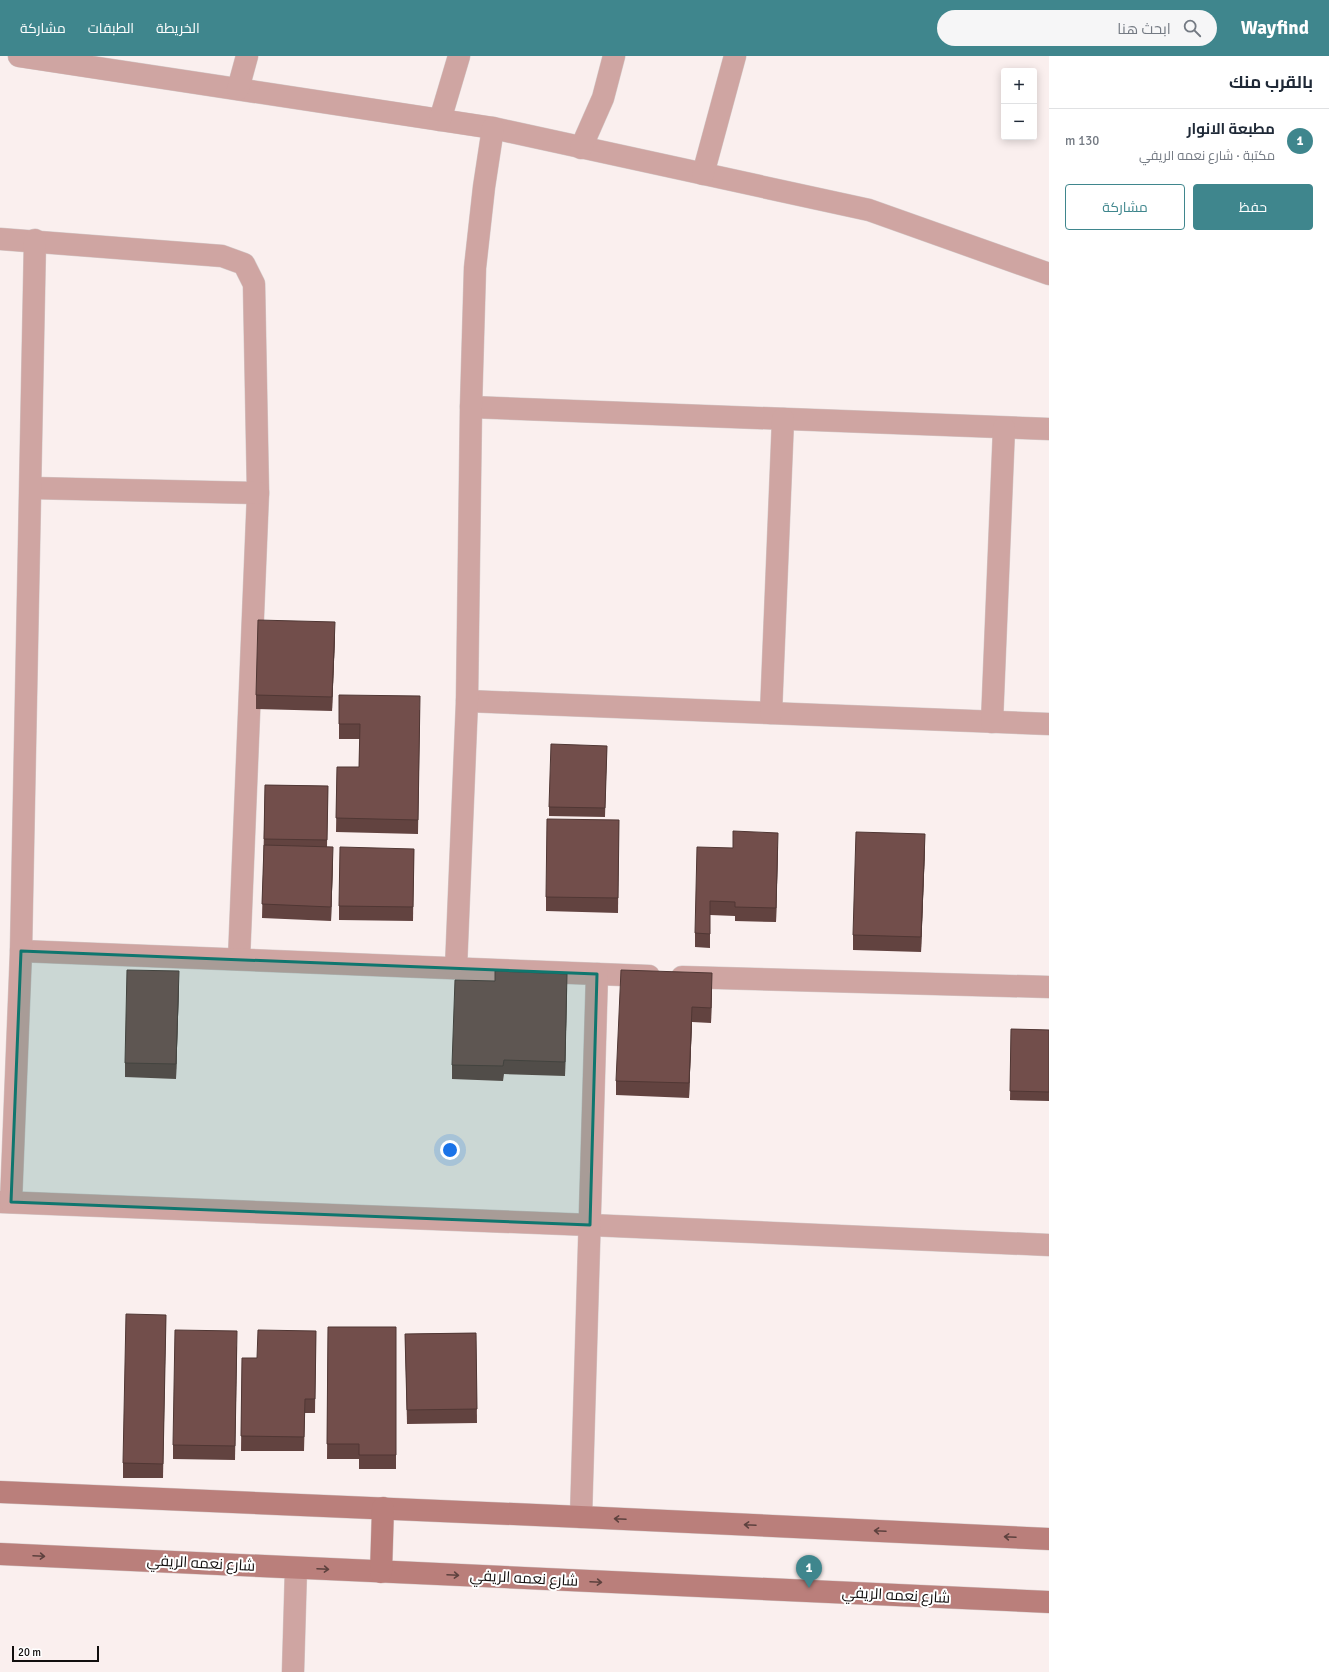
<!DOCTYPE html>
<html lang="ar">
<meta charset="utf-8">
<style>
body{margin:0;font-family:Signika,Cairo,sans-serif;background:#f6f6f7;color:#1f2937;direction:rtl}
.controls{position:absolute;right:12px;top:12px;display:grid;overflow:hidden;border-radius:4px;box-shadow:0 2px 10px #0003}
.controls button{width:36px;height:36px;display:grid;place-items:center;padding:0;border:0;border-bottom:1px solid #e0e1e3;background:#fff;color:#1f2937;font:20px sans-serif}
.scale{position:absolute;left:12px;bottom:10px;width:87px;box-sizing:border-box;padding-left:4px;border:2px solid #110e0d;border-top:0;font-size:11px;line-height:14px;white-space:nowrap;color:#110e0d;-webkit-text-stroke:3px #fff;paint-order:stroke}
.you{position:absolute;left:450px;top:1094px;width:14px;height:14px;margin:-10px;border:3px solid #fff;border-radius:50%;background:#1a73e8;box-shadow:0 0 0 6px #1a73e833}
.badge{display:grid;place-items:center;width:26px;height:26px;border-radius:50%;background:#3f868d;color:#fff;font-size:13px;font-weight:700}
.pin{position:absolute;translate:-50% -33px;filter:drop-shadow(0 1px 2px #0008)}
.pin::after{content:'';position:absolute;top:21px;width:14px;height:12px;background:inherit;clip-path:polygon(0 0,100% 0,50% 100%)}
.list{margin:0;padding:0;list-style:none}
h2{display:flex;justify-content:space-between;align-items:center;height:52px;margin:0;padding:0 16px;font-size:17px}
h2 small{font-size:13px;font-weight:400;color:#747a83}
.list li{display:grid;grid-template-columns:26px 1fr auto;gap:12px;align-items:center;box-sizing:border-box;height:64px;padding:0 16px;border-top:1px solid #e0e1e3}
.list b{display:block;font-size:15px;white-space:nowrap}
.list p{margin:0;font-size:13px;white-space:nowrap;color:#747a83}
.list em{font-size:13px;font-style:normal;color:#747a83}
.actions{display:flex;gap:8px;padding:12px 16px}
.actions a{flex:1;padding:9px 0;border:1px solid #3f868d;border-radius:4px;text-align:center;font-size:14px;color:#3f868d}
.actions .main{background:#3f868d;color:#fff}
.icon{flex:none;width:22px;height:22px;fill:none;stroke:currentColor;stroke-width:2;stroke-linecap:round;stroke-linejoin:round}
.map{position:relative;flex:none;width:1049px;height:1616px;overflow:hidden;direction:ltr}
header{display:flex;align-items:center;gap:24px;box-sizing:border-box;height:56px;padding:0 20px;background:#3f868d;color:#fff}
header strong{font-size:19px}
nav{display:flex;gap:22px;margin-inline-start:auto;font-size:14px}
.search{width:280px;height:36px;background:#f6f6f7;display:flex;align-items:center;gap:10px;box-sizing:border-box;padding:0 14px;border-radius:22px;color:#747a83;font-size:15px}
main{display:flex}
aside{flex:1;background:#fff}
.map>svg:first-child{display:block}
</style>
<header>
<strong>Wayfind</strong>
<div class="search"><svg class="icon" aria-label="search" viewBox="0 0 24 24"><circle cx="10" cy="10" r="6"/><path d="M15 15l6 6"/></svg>ابحث هنا</div>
<nav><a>الخريطة</a><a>الطبقات</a><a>مشاركة</a></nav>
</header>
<main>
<aside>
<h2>بالقرب منك<small></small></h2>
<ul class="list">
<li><span class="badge">1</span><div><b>مطبعة الانوار</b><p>مكتبة · شارع نعمه الريفي</p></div><em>130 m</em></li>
</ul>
<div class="actions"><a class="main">حفظ</a><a>مشاركة</a></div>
</aside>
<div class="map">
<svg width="1049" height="1616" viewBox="0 0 1049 1616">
<rect width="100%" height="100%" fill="#faefee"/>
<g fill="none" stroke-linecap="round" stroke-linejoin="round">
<g stroke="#d5cbca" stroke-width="23">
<g id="street">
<polyline points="19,0 493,72 869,154 1049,218"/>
<polyline points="238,33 247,0"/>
<polyline points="440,64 459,0"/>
<polyline points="581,92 603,42 614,0"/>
<polyline points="703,118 735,0"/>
<polyline points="0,183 222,200 244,208 254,228 258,437 239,903"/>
<polyline points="471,351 1049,373"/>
<polyline points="31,432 258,437"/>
<polyline points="467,645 1049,668"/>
<polyline points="771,657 783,363"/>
<polyline points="992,666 1004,372"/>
<polyline points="21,895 649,920"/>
<polyline points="456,912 467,645 471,351 475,212 484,131 493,72"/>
<polyline points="682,921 1049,931"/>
<polyline points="0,1146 590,1169 1049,1189"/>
<polyline points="11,1146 21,895 35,184"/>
<polyline points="581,1461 597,918"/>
<polyline points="293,1616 296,1512"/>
</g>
</g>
<g stroke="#d5cbca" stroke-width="23">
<g id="secondary">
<polyline points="0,1436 581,1461 1049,1483"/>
<polyline points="0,1498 1049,1546"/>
<polyline points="381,1516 383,1452"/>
</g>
</g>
<use href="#street" stroke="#cfa5a2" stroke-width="22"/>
<use href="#secondary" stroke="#ba7f7b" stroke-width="22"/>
</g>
<g fill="#624340">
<polygon points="335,580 332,655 256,653 256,639"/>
<polygon points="339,639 420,654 418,778 336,776 337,711 359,711 360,683 339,683"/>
<polygon points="607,690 605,761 549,760 549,751"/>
<polygon points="265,729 328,730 327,791 333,805 331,865 262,862"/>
<polygon points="619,764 618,857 546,855 546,841"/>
<polygon points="778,791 776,866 735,865 735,860 710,859 710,892 695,891 695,877 733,792"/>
<polygon points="925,792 921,896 853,894 853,879"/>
<polygon points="414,793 413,865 339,864 339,850"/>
<polygon points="179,929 176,1023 125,1021 125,1007"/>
<polygon points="712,931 711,967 692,966 689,1042 616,1039 616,1025"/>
<polygon points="567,932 565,1020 504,1018 503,1025 452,1023 452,1009"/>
<polygon points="1011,973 1049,974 1049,1045 1010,1044"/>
<polygon points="166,1259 163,1422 123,1422 123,1407"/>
<polygon points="328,1271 396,1271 396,1413 359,1413 359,1403 327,1403"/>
<polygon points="316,1275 315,1357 305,1357 304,1395 241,1395 242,1302 257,1302"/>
<polygon points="476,1277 477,1367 407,1368 405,1278"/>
<polygon points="237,1290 235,1404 173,1403 173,1389"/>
</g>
<g fill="#503734">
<polygon points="335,566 335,580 332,655 332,641"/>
<polygon points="778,777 778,791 776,866 776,852"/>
<polygon points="925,778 925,792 921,896 921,881"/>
<polygon points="333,791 333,805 331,865 331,851"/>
<polygon points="179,915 179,929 176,1023 176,1008"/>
<polygon points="712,917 712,931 711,967 711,952"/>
<polygon points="567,918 567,932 565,1020 565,1006"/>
<polygon points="692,951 692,966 689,1042 689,1027"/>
</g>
<g fill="#724e4b" stroke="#503734">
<polygon points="258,564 335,566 332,641 256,639"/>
<polygon points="339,639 420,640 418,764 336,762 337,711 359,711 360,668 339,668"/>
<polygon points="551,688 607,690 605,752 549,751"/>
<polygon points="265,729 328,730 327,784 264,783"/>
<polygon points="547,763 619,764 618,842 546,841"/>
<polygon points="733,775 778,777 776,852 735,851 735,846 710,845 710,878 695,877 697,791 733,792"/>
<polygon points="856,776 925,778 921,881 853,879"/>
<polygon points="264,789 333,791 331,851 262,848"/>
<polygon points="340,791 414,793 413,851 339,850"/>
<polygon points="127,914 179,915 176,1008 125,1007"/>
<polygon points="621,914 712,917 711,952 692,951 689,1027 616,1025"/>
<polygon points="495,915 567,918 565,1006 504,1004 503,1010 452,1009 455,924 495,925"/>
<polygon points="1011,973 1049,974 1049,1036 1010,1035"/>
<polygon points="126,1258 166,1259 163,1408 123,1407"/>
<polygon points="328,1271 396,1271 396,1399 359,1399 359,1388 327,1388"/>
<polygon points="175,1274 237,1275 235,1390 173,1389"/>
<polygon points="258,1274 316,1275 315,1343 305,1343 304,1381 241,1380 242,1302 257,1302"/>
<polygon points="476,1277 477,1353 407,1354 405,1278"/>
</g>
<defs><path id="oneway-shaft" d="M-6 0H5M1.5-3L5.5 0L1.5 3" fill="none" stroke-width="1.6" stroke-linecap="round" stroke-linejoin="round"/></defs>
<g stroke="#5d413e">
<use href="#oneway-shaft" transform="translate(620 1463) rotate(-177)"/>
<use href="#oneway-shaft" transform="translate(750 1469) rotate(-177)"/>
<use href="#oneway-shaft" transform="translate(880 1475) rotate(-177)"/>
<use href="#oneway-shaft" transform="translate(1010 1481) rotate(-177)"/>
<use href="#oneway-shaft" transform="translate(39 1500) rotate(3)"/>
<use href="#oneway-shaft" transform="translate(323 1513) rotate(3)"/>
<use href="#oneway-shaft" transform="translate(453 1519) rotate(3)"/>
<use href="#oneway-shaft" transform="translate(596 1526) rotate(3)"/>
</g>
<path fill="#0f766e" fill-opacity="0.2" stroke="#0f766e" stroke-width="3" stroke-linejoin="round" d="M 21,895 L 597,918 L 590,1169 L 11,1146 Z"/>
<g text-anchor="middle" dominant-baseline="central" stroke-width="4" stroke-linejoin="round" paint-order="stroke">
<g font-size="15" fill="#110e0d" stroke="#fff">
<text transform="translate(201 1507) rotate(3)">شارع نعمه الريفي</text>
<text transform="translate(524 1522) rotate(3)">شارع نعمه الريفي</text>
<text transform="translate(896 1539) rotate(3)">شارع نعمه الريفي</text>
</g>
</g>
</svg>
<div class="controls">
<button>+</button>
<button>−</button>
</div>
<div class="scale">20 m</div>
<div class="you"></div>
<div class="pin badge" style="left:809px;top:1532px">1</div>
</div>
</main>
